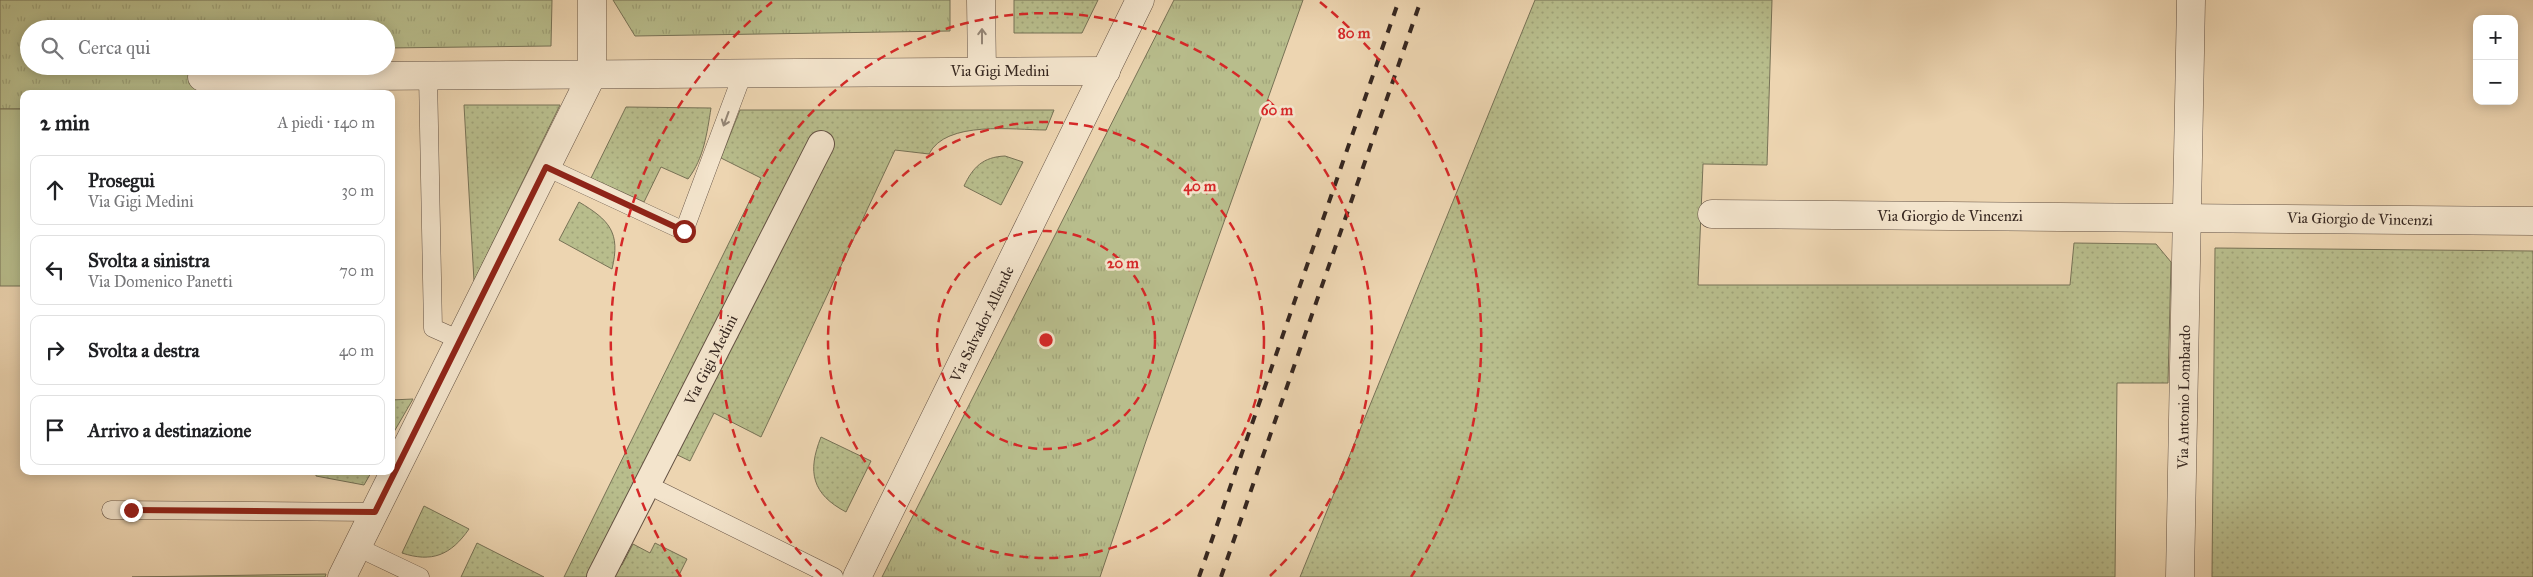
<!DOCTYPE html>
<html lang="it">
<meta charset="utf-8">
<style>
body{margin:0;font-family:"IM FELL Great Primer",serif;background:#f6f6f6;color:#202124}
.controls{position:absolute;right:15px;top:15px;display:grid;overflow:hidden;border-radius:10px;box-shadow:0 2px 12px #0003}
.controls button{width:45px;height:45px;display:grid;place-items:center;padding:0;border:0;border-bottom:1px solid #e0e0e0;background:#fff;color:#202124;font:25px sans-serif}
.stop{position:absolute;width:15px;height:15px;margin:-11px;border:4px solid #8f2418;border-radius:50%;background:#fff}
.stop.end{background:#8f2418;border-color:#fff;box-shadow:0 1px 5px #0008}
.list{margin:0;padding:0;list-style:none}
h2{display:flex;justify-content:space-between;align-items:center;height:65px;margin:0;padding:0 20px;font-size:21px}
h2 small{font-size:16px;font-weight:400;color:#757577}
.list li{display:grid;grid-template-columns:32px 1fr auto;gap:15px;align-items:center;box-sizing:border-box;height:70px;margin:0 10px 10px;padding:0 10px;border:1px solid #e0e0e0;border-radius:10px}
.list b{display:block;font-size:19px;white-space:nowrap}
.list p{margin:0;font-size:16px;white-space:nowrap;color:#757577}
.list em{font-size:16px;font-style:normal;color:#757577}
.icon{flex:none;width:28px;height:28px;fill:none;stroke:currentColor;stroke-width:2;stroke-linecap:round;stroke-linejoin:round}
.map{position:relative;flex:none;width:2533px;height:577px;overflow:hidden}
.search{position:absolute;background:#fff;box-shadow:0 2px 12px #0003;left:20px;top:20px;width:375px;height:55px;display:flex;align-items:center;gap:12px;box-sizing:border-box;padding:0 18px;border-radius:28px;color:#757577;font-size:19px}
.panel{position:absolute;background:#fff;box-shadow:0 2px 12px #0003;left:20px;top:90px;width:375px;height:385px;border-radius:10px}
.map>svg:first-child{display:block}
</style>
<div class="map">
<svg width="2533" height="577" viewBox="0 0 2533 577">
<defs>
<pattern id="grass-dots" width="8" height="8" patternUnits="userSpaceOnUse" patternTransform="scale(1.25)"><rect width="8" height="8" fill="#b8bd8c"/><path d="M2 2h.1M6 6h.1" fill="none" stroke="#9fa278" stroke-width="1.8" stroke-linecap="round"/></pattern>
<pattern id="park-tufts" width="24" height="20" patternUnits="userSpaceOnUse" patternTransform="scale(1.25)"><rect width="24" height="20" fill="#b8bd8c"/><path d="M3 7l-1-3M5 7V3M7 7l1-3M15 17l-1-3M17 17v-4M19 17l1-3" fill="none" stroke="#9fa278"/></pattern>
</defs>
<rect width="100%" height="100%" fill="#edd5b1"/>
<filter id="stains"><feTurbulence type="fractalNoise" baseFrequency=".004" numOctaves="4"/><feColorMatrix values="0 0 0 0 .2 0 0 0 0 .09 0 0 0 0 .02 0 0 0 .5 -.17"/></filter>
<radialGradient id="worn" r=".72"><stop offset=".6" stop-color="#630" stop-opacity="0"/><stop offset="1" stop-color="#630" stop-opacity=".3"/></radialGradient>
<g fill="url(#grass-dots)" stroke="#777256">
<polygon points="1014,0 1098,0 1082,33 1014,33"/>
<polygon points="1535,0 1772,0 1767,165 1703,164 1698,285 2070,285 2074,243 2156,244 2171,262 2168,383 2117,383 2115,577 1300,577"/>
<polygon points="464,105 560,105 474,281"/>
<path d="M 626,107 L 711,108 C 707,133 704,158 688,179 L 661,167 L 644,202 L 591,178 Z"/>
<path d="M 740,110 L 1054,110 L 1046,130 C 1014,130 946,120 929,154 L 895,150 L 761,437 L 714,413 L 690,461 L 665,449 L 609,560 L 622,565 L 633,544 L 650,553 L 655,543 L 687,559 L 678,577 L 564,577 L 761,178 L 721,158 Z"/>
<path d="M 1005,156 L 1023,162 L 1001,205 L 964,186 C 973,167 983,157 1005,156 Z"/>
<path d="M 579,202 C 609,220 621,232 612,269 L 559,240 Z"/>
<polygon points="2215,248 2533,251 2533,577 2212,577"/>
<polygon points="413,399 391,437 391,400"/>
<path d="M 821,437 L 871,461 L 846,512 C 812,494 807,472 821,437 Z"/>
<polygon points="316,471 372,471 364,485 316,476"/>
<path d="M 424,506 L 469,529 C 451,555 432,563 402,553 Z"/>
<polygon points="477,543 544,577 461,577"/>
</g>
<g fill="url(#park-tufts)" stroke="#777256">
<polygon points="0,0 552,0 551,46 386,48 386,29 29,29 29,66 196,66 196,94 24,94 24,109 0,109"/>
<polygon points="613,0 950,0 950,31 635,36"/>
<polygon points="1174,0 1303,0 1146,441 1100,577 882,577"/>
<polygon points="326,574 325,577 132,577"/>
</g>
<rect fill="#b8bd8c" stroke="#777256" x="0" y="109" width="24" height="177"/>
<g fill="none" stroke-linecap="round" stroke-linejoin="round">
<g stroke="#645244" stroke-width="19">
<g id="service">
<polyline points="428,76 433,328 460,340"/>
<polyline points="546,167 684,231 743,73"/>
<polyline points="660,491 834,577"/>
<polyline points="111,510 375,512"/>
<polyline points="357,547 420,577"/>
</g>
</g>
<g stroke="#645244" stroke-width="28">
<polyline id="pedestrian" points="600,577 821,144"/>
</g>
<g stroke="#645244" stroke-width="29">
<g id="minor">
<polyline points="981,0 982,71"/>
<polyline points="202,77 1106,71"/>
<polyline points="1712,214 2533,221"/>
<polyline points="342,577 592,75 592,0"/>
<polyline points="857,577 1140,0"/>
<polyline points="2180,577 2191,0"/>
</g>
</g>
<use href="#service" stroke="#f3e4cc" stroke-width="18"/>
<use href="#pedestrian" stroke="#f3e4cc" stroke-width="26"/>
<use href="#minor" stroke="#f3e4cc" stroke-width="28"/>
<g stroke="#362720" stroke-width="4" stroke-dasharray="9 9" stroke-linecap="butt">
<polyline points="1199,577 1399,0"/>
<polyline points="1221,577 1421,0"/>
</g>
</g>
<defs><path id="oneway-shaft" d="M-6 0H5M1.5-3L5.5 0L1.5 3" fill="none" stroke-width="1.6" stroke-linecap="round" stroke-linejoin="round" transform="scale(1.25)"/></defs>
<g stroke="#948676">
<use href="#oneway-shaft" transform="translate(982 36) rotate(-90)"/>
<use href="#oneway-shaft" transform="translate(726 119) rotate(110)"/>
</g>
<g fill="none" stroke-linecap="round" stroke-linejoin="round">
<polyline stroke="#8f2418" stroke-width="6" points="131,510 375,512 546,167 684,231"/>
</g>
<g fill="none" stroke="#d62828" stroke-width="2.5" stroke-dasharray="9 6">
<circle cx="1046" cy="340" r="109"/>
<circle cx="1046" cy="340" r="218"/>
<path d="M822 576A326 326 0 1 1 1270 576"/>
<path d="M681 577A435 435 0 0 1 772 2M1320 2A435 435 0 0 1 1411 577"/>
</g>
<g text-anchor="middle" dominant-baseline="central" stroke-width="5" stroke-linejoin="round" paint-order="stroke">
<g font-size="15" fill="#362720" stroke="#f3e4cc">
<text x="1000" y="71">Via Gigi Medini</text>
<text x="1950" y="216">Via Giorgio de Vincenzi</text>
<text transform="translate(2360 219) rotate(1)">Via Giorgio de Vincenzi</text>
<text transform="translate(982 324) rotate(-64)">Via Salvador Allende</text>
<text transform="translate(711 360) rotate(-63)">Via Gigi Medini</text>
<text transform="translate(2184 397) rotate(-89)">Via Antonio Lombardo</text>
</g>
</g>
<circle cx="1046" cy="340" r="8" fill="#d62828" stroke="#f3e4cc" stroke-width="2.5"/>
<g font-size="15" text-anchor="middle" font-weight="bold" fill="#d62828" stroke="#f3e4cc" stroke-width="5" stroke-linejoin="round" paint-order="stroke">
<text x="1354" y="38">80 m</text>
<text x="1277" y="115">60 m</text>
<text x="1200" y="191">40 m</text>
<text x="1123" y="268">20 m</text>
</g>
<rect width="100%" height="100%" filter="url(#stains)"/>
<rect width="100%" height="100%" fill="url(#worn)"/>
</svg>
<div class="controls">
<button>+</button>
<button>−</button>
</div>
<div class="stop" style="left:684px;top:231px"></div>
<div class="stop end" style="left:131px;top:510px"></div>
<div class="search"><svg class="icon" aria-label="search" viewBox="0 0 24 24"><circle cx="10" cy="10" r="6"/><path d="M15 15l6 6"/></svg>Cerca qui</div>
<section class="panel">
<h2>2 min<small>A piedi · 140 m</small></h2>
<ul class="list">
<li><svg class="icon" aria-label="ahead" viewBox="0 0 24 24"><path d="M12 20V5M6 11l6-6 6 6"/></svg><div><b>Prosegui</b><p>Via Gigi Medini</p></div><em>30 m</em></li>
<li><svg class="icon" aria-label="left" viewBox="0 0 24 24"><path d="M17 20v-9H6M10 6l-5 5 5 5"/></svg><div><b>Svolta a sinistra</b><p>Via Domenico Panetti</p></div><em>70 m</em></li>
<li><svg class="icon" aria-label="right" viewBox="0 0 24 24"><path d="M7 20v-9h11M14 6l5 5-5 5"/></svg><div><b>Svolta a destra</b></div><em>40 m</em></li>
<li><svg class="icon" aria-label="arrive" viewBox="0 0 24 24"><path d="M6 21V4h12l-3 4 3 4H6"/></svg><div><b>Arrivo a destinazione</b></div></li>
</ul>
</section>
</div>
